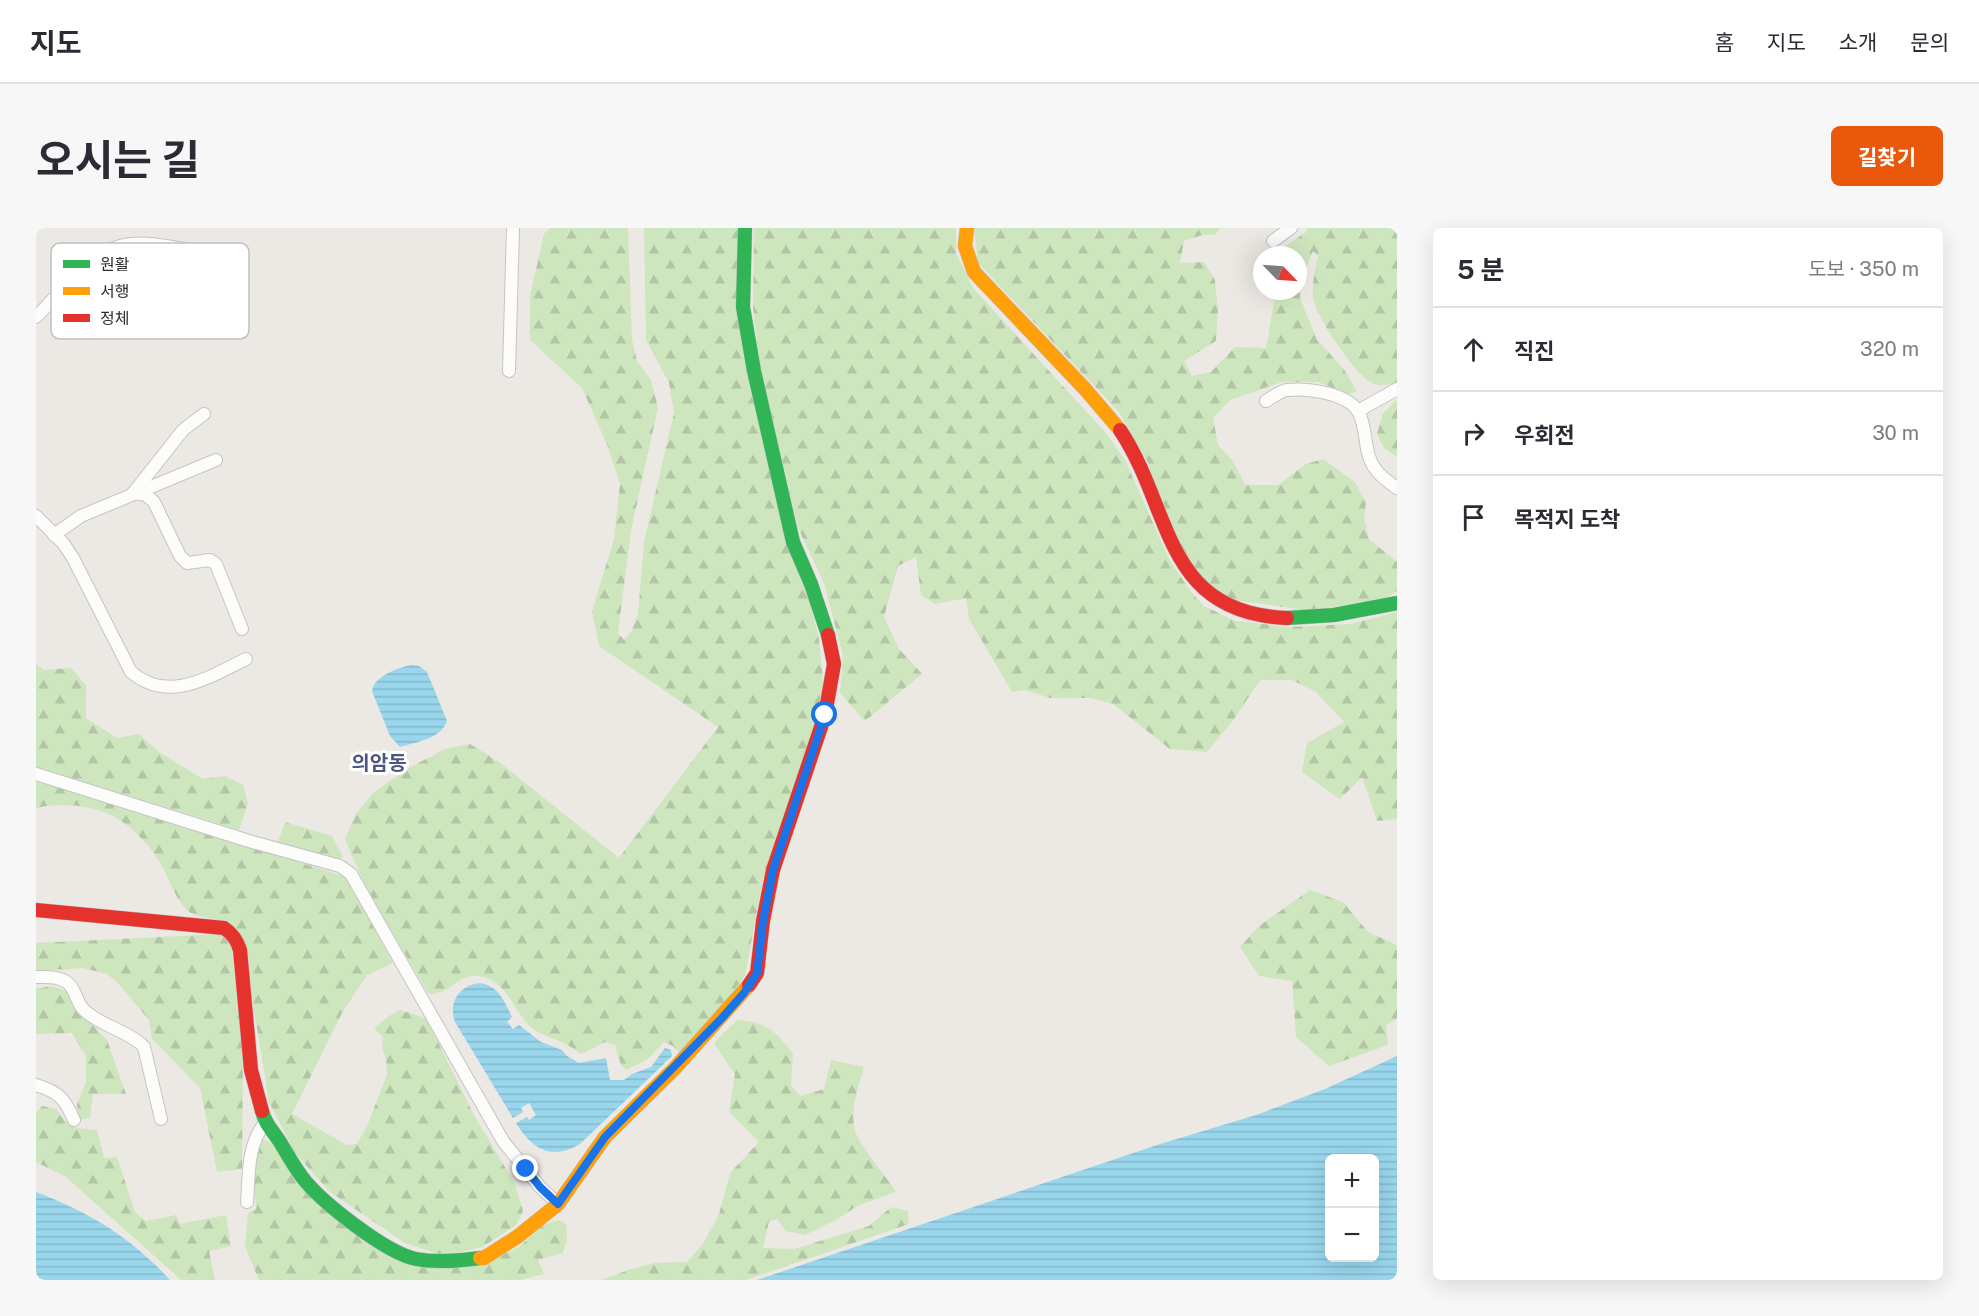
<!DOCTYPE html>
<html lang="ko">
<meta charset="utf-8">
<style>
body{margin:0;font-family:"Public Sans","Noto Sans KR",sans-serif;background:#f7f7f7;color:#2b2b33}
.controls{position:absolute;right:18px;bottom:18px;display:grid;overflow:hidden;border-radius:9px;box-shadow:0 6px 24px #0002}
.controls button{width:54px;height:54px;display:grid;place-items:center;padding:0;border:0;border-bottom:2px solid #e1e1e2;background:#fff;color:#2b2b33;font:30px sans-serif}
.compass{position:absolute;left:1217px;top:18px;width:54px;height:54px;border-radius:50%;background:#fff;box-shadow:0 6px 24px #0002;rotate:115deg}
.stop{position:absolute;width:18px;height:18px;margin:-14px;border:4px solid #1a73e8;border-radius:50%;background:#fff}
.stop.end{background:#1a73e8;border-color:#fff;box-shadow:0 2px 6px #0008}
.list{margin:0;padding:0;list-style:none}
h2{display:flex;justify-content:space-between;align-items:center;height:78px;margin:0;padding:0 24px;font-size:26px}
h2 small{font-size:20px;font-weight:400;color:#7c7c81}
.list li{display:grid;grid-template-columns:39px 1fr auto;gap:18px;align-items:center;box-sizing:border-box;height:84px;padding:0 24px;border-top:2px solid #e1e1e2}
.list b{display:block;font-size:22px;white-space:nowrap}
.list em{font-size:20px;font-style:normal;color:#7c7c81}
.icon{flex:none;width:33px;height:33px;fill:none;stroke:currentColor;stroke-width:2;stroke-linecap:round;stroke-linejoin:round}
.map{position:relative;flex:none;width:1361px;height:1052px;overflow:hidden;border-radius:9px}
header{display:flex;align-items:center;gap:36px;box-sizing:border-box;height:84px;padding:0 30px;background:#fff;border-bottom:2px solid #e1e1e2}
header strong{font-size:28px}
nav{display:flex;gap:33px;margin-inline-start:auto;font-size:21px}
.intro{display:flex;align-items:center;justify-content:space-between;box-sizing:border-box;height:144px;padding:0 36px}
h1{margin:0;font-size:42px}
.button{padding:15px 27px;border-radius:9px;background:#ea580c;color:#fff;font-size:21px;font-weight:700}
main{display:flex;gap:36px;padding:0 36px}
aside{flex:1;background:#fff;border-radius:9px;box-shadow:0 6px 24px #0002}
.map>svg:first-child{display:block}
</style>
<header>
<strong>지도</strong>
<nav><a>홈</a><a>지도</a><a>소개</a><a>문의</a></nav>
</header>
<div class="intro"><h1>오시는 길</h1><a class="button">길찾기</a></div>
<main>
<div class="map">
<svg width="1361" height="1052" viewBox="0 0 1361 1052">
<defs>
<pattern id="forest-firs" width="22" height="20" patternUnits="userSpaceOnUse" patternTransform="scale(1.5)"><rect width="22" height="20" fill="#cee6be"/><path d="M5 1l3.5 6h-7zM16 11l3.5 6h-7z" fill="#b1c6a4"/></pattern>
<pattern id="water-rules" width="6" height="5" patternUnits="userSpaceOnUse" patternTransform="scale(1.5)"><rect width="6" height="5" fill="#99d6ec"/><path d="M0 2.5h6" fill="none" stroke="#84b8cb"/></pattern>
</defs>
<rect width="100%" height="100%" fill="#ece8e4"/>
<g fill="url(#forest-firs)">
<path d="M 514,0 L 592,0 L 596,112 L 601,133 L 615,152 L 622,180 L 595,302 L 582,405 L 588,412 L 595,404 L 602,386 L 608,314 L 638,185 L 633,155 L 610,112 L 608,0 L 702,0 L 701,81 L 783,411 L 787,453 L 779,499 L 727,650 L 709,748 L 679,787 L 643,824 L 637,818 L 628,814 L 612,831 L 590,842 L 585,837 L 579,817 L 569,814 L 545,826 C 539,821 532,817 525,814 C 512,808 498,805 489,793 C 475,775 466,748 439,748 C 420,748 414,766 393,766 L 331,663 L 309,611 L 320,586 L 338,564 L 373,540 L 409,521 L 434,516 L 463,534 L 583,630 L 682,499 L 563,418 L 556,383 L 578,311 L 584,256 L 572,219 L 546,160 L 494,112 L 494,68 L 508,6 Z"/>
<polygon points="718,0 920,0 920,25 937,60 1070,205 1089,232 1133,331 1155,364 1168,378 1199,393 1253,399 1314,396 1361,384 1361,591 1341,593 1326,549 1304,571 1266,544 1271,515 1308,494 1280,464 1256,452 1224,452 1196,494 1171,524 1134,521 1077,476 1054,470 1014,470 989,462 976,464 933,391 930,370 899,376 885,367 880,329 862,338 848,389 863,421 886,446 829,493 804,465 807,428 788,355 762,300 724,140 717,79"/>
<path d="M 938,0 L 1185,0 L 1178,7 L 1166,7 L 1148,13 L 1144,35 L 1168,34 L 1179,52 L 1182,82 L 1180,113 L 1148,133 L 1156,148 L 1175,144 L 1199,119 L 1230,120 L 1240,63 L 1262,63 L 1262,27 L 1247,27 L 1250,18 L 1270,4 L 1272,0 L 1361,0 L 1361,154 C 1355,157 1344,158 1338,156 C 1321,150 1279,87 1277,70 C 1276,56 1279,41 1282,28 L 1277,23 L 1266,50 L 1264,70 L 1281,112 L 1307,140 L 1321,163 L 1313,166 L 1282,154 L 1246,154 L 1194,172 L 1177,190 L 1182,217 L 1197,233 L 1209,257 L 1242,257 L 1270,236 L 1287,231 L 1319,254 L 1330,275 L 1328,290 L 1333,311 L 1361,334 L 1361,363 L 1347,372 L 1308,378 L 1269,382 L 1198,372 L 1171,356 L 1148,328 L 1124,274 L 1112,235 L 1083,184 L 942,35 Z"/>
<polygon points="1361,172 1361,229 1348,220 1341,206 1347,185"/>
<polygon points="0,436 8,442 35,440 50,457 50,490 81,510 103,506 123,524 167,551 189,548 207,557 212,575 203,602 0,539"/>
<path d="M 0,549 L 168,605 L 311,649 L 357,735 L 331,747 L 306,785 L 256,886 L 311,917 L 321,916 L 331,898 L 351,847 L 350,831 L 346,820 L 347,809 L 338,801 L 351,789 L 364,782 L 390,790 L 438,887 L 479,956 L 487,983 L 480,997 L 446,1019 L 408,1028 L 369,1015 L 294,964 L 259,925 L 233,874 L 214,757 L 182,692 C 175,690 162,689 155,685 C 140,674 135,654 126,638 C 116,620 99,601 82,591 C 60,577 24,574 0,580 Z"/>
<polygon points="249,594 296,608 307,629 302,632 241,617"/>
<polygon points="1274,662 1307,674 1332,704 1361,717 1361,791 1350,797 1352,817 1293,838 1260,809 1256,753 1223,748 1204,719 1223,698"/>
<polygon points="186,706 195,713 207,824 206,941 181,944 164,860 116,811 113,792 82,755 71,746 47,740 0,743 0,715"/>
<polygon points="16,758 29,763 49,789 71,812 90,866 57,866 54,890 43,892 41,876 50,854 50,828 36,805 0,806 0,761"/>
<path d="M 701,792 C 731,794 740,803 757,826 L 755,857 L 764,868 L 788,861 L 795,832 L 828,839 C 823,857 815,879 818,898 C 820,915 850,947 860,964 L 821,978 L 803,990 L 769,1007 L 750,1003 L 741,991 L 733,993 L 727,1020 L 758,1021 L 833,998 L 855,979 L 872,983 L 873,996 L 710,1052 L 566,1052 L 592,1042 L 619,1035 L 651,1034 L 667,1016 L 683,986 L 694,945 L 723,914 L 693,884 L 699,846 L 678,815 Z"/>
<polygon points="6,878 20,881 29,892 40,900 61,902 68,930 81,929 99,984 110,993 140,987 144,996 190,987 195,1018 173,1023 179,1052 145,1052 30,949 0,934 0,885"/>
<path d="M 227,912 L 236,915 L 359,1029 L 448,1036 L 483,1019 L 507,997 L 523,992 L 530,996 L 531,1012 L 527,1025 L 502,1032 L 508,1046 L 485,1052 L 223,1052 L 209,1018 L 212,985 L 220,981 C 218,958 214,932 227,912 Z"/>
</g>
<g fill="url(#water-rules)" fill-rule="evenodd">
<path d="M 375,437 L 383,438 L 391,444 L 411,493 C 405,511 380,514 364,519 L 354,508 L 336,463 C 338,448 362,440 375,437 Z"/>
<path d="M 444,755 C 463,758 468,773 476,789 L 471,794 L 477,801 L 483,797 L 505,814 L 526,822 L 531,828 L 543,835 L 570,830 L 574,852 L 588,852 L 596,846 L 615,839 L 629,820 L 635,822 L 636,828 L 544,916 C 515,933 496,921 480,895 L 491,889 L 493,892 L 500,887 L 493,875 L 485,880 L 487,884 L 477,890 L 419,794 C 412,775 423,757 444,755 Z"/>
<path d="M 1361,828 L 1361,1052 L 721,1052 L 1121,917 L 1220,887 L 1289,861 ZM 1338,930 L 1338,1030 L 1294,1030 L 1294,930 Z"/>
<path d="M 0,964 C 55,985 94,1009 134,1052 L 0,1052 Z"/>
</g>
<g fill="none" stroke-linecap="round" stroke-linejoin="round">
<g stroke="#c5c4c5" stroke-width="14">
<g id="street">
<polyline points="1237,13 1255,0"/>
<path d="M 0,89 C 22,67 54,26 84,18 C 104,12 129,18 149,21"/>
<polyline points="473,143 477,0"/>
<path d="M 1230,173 C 1237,169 1244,163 1251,162 C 1271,160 1313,165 1323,185 C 1332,203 1327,226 1340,242 C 1345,249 1354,255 1361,260"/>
<polyline points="1322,183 1361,161"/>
<polyline points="98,264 147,202 168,186"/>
<polyline points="97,265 110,267 118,274 144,328 151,335 174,332 180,336 206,401"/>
<path d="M 0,288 L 27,315 L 37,330 L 95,444 C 133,476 173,449 210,431"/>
<polyline points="18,307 45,288 180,232"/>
<polyline points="0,546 213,613 304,638 315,646 467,913 504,959 522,976"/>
<path d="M 0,749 C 9,749 19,748 27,752 C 40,758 39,773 48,782 C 62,796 88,802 104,815 L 108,819 L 125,891"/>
<path d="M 0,857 C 23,864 29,871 38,892"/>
<path d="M 211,974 C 213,947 211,917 229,895"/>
</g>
</g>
<g stroke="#c5c4c5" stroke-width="15">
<g id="fast">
<polyline points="709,0 707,79 718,143 757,314 775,356 792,407"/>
<polyline points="1251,390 1298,387 1361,375"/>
<path d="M 226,883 C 229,896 237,903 244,914 C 251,926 258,938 266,949 C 285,974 350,1025 380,1031 C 402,1035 423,1033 444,1030"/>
</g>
</g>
<g stroke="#c5c4c5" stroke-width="15">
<g id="slow">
<polyline points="931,0 929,18 938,44 1049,161 1084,202"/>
<polyline points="444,1030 448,1030 481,1009 522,976 569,909 639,840 713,757"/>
</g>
</g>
<g stroke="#c5c4c5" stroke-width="15">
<g id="jam">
<path d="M 1084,202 C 1137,281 1126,385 1251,390"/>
<path d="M 0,682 L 188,700 C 197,706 201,712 204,722 L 215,842 L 226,883"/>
<polyline points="713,757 721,745 727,693 737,642 789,487 798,436 792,407"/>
</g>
</g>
<use href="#street" stroke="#fcfcfb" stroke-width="12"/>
<use href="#fast" stroke="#30b455" stroke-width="14"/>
<use href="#slow" stroke="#ff9f0a" stroke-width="14"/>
<use href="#jam" stroke="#e5322d" stroke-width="14"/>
</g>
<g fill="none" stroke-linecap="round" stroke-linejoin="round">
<polyline stroke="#1a73e8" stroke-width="8" points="490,941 504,959 522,976 569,909 686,790 708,765 721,745 727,693 737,642 789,487"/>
</g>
<g text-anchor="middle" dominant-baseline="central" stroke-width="6" stroke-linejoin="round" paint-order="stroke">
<g font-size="20" font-weight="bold" fill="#4d5680" stroke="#fff">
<text x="343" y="535">의암동</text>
</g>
</g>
<rect x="15" y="15" width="198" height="96" rx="9" fill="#fff" stroke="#c0c0c0" stroke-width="1.5"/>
<rect x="27" y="32" width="27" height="8" fill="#30b455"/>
<rect x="27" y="59" width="27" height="8" fill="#ff9f0a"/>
<rect x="27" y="86" width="27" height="8" fill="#e5322d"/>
<g font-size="16" fill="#2e2e2e">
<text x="64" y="42">원활</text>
<text x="64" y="69">서행</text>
<text x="64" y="96">정체</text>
</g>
</svg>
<div class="controls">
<button>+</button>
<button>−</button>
</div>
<svg class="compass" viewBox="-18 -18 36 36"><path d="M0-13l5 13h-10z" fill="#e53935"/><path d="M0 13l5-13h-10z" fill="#7c7c81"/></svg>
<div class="stop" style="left:789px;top:487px"></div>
<div class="stop end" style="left:490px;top:941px"></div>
</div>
<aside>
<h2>5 분<small>도보 · 350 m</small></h2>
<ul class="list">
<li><svg class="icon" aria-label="ahead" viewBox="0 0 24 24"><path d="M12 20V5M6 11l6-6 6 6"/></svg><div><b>직진</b></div><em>320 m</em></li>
<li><svg class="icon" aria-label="right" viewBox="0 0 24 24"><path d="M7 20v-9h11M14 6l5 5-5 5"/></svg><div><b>우회전</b></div><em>30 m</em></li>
<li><svg class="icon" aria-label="arrive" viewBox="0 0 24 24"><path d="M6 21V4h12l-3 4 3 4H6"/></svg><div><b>목적지 도착</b></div></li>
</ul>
</aside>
</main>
